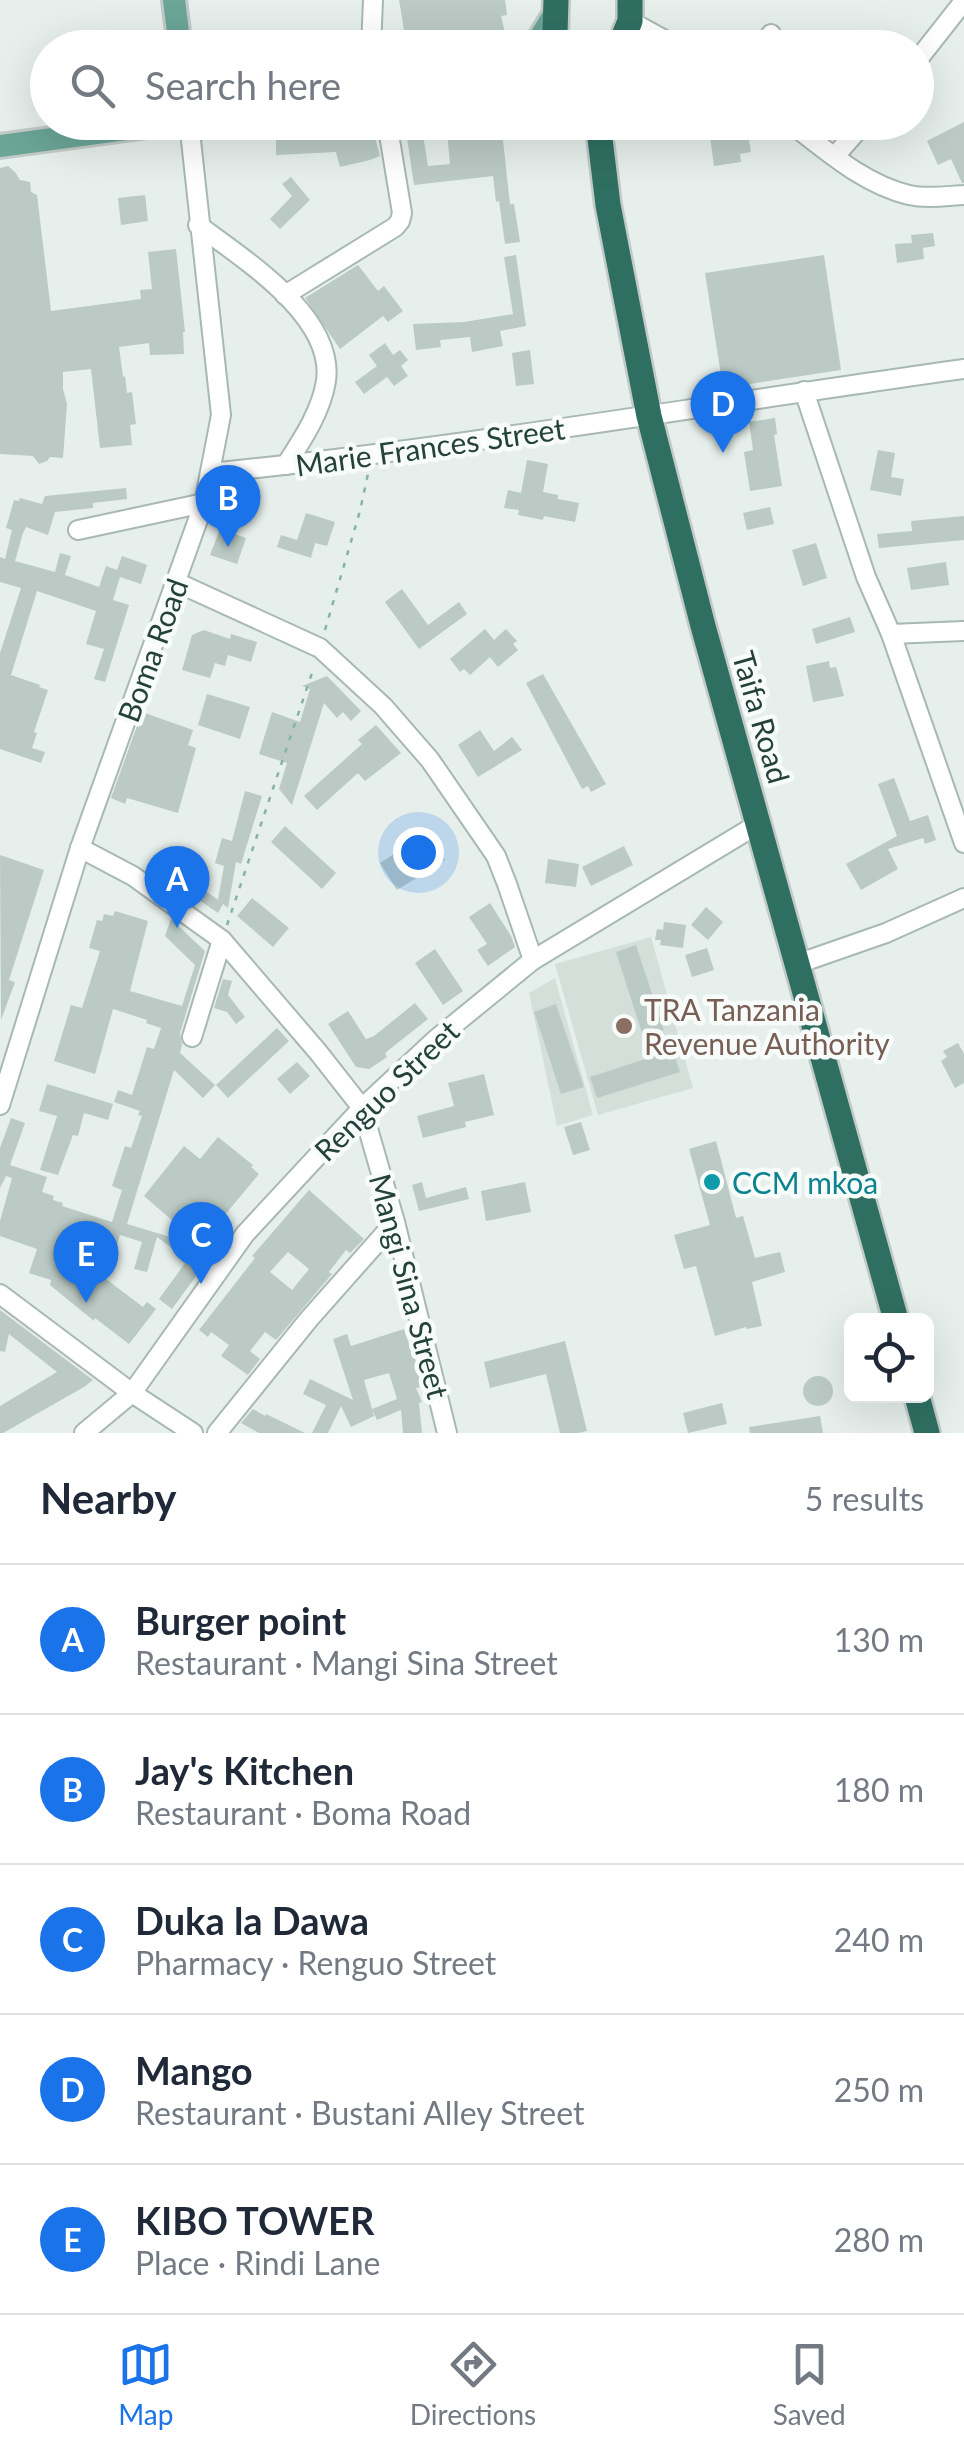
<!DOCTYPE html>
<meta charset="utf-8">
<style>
body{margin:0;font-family:Lato,sans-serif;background:#f6f6f7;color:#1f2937}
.controls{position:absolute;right:30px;bottom:30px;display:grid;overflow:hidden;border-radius:15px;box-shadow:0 10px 40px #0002}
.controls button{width:90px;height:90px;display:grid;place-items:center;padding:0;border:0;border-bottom:2px solid #e0e1e3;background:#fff;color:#1f2937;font:50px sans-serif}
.you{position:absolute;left:418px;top:852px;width:35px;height:35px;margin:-25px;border:8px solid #fff;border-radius:50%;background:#1a73e8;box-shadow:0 0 0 15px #1a73e833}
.badge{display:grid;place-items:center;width:65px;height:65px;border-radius:50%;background:#1a73e8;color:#fff;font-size:32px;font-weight:700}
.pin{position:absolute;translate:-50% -82px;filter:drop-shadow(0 2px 5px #0008)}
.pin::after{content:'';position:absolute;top:52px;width:35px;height:30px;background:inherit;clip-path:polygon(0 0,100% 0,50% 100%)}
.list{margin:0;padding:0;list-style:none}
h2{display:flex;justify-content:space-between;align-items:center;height:130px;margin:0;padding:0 40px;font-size:42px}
h2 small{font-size:32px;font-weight:400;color:#747a83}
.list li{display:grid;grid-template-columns:65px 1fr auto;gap:30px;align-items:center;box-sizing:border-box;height:150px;padding:0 40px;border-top:2px solid #e0e1e3}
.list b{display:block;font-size:38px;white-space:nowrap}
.list p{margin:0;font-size:32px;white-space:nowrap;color:#747a83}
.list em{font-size:32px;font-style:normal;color:#747a83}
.icon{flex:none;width:55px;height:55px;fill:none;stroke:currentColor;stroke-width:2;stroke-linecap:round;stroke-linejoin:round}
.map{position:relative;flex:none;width:964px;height:1433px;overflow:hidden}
.search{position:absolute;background:#fff;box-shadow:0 10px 40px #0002;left:30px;right:30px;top:30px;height:110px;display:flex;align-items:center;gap:25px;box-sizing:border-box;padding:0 35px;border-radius:55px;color:#747a83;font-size:38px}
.sheet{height:880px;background:#fff}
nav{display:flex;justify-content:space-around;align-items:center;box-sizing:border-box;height:140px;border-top:2px solid #e0e1e3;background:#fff;font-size:28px;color:#747a83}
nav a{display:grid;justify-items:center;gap:5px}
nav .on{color:#1a73e8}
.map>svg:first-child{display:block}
</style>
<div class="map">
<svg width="964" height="1433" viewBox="0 0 964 1433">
<rect width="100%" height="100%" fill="#e6efeb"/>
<g fill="#d4dfda">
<polygon points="651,937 693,1088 598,1115 555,964"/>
<polygon points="555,978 593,1115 557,1126 529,993"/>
</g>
<g fill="#bbcac4" fill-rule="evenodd">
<polygon points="399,0 505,0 507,15 501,16 505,33 428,48 407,48"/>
<polygon points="446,122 514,122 516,139 503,140 510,204 514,204 520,242 505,244 499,201 496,202 493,176 414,185 407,138 423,135 428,166 450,164"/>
<polygon points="708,122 746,122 751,152 740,154 741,162 714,166"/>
<polygon points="964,122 964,183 962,183 951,159 938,165 927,141"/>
<polygon points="372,126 380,156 370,160 340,167 336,152 276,155 276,140 328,138"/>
<polygon points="8,166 15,172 20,180 30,182 31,192 37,195 51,311 141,299 140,290 152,289 148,252 176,249 185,332 183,332 184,354 150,355 149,343 119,347 123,377 125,376 127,393 132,392 136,424 130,425 132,445 100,448 91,369 63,372 63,389 67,404 63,458 50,457 47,461 39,464 33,456 0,454 0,168"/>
<polygon points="291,177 310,200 280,229 270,219 292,196 282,184"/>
<polygon points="145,195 148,221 121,225 118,198"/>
<polygon points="933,233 935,246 923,248 924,259 897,263 895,244 912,243 911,235"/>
<polygon points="516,255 526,326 500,331 503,346 472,352 470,337 440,340 441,347 416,350 413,324 464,322 513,314 504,257"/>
<polygon points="824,255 841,370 723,388 705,273"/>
<polygon points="358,265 378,291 384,286 403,311 388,322 383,316 340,349 305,298"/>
<polygon points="385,343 393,355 400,350 408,360 401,366 408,376 394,386 387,377 364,394 355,382 377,366 369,355"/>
<polygon points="530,350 534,384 516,386 512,353"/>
<polygon points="775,418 777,434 774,435 782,486 750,491 744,452 753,450 749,422"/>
<polygon points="878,450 895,453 891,477 904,479 901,496 870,490"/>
<polygon points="527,460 548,464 543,492 558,495 558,499 579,503 575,522 544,516 543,520 518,515 519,510 504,508 508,490 521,493"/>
<polygon points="126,488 127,499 93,503 93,508 55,512 48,535 26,527 23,533 15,561 55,572 60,553 71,556 65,575 99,587 106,566 117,570 122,556 147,565 141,584 120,577 113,600 129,605 105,682 94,679 104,649 86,644 96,611 37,591 11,675 40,685 39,687 48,690 34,732 37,733 32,748 45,752 41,763 0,749 0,653 21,588 0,582 0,557 5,559 12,530 6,528 14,500 19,501 20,498 42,504 45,496"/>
<polygon points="770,507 774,524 747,530 743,513"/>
<polygon points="306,513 335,522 327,546 315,543 311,558 277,547 281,535 297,540"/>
<polygon points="964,516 964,540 879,548 877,534 912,531 911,521"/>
<polygon points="220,529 246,538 237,564 210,555"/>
<polygon points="816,543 827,578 803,586 792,550"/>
<polygon points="946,562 949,585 911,590 907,568"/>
<polygon points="402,589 428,625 459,602 467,614 419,649 385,602"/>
<polygon points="850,617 855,632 816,644 812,629"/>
<polygon points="485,629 494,640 506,629 517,641 513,644 518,650 498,667 490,657 470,675 464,669 460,672 450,659"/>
<polygon points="204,630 230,639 231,634 257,642 251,662 228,655 225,666 215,663 210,678 182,670 192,635"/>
<polygon points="829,661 830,668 836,667 844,696 813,702 806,666"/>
<polygon points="543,674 606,784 591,792 588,786 582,789 526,683"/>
<polygon points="327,676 361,711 351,721 343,712 337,718 324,703 292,805 279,789 287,763 259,754 272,712 300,722 310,689 302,686"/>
<polygon points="207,694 250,707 240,739 198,725"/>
<polygon points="142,712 193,730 188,745 196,748 178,813 127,798 125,804 111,798"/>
<polygon points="376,725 401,753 365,781 358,773 317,810 304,796 362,744 358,740"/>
<polygon points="480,730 494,751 512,737 522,750 478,777 458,745"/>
<polygon points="894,778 910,821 928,815 936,840 925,844 923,838 888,849 898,869 861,890 846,864 897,836 878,784"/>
<polygon points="245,791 262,796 241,864 236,862 228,908 223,904 218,913 192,895 198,886 220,901 218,899 224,866 215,863 222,838 232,841"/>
<polygon points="285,826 336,873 322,889 271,842"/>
<polygon points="428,832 445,860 397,890 380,863 403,848 399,843 412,834 416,840"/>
<polygon points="624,846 633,865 591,886 582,867"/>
<polygon points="0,855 44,870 9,980 15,982 1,1020"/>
<polygon points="548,859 579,864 576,887 545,883"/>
<polygon points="252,898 289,928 273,947 237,916"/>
<polygon points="490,903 511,936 515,947 488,966 477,950 487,944 469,917"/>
<polygon points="706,907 723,922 708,940 691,925"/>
<polygon points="115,911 148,921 130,991 182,1006 195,965 165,936 171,919 205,951 180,1033 182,1045 180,1053 215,1085 203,1098 174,1070 127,1224 194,1244 184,1257 157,1237 147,1272 134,1269 142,1242 120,1235 106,1279 143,1307 147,1302 156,1309 129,1344 95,1318 94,1321 50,1285 51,1280 29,1273 37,1249 0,1236 0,1221 12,1178 6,1176 0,1188 0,1148 11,1118 25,1123 10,1165 47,1177 42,1192 54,1196 53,1200 63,1203 62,1206 112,1222 122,1190 112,1186 125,1146 131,1148 142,1116 138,1115 140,1111 114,1102 118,1090 132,1095 147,1047 154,1049 161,1028 146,1023 147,1020 113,1009 95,1074 54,1061 71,1005 82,1008 100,951 89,948 97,920 102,921 104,914 113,916"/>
<polygon points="664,922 686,925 683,948 660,945 661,940 655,940 657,929 663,930"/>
<polygon points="636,945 664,1030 643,1036 616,952"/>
<polygon points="707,948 714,970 692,977 685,955"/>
<polygon points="435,949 463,991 443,1005 415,963"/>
<polygon points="223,979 232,981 228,995 245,1017 236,1024 227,1012 214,1008"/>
<polygon points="415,1003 428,1019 385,1053 387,1057 369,1069 356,1067 328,1024 348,1011 366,1039 374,1036"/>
<polygon points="556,1004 584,1087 561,1094 534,1012"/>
<polygon points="277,1028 289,1041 228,1098 216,1085"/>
<polygon points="958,1043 964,1054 964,1083 955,1088 941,1061 947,1057 943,1051"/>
<polygon points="673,1050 680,1072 597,1098 590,1077"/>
<polygon points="297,1062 310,1076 290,1094 277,1079"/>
<polygon points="484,1074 494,1115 465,1122 466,1127 423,1138 417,1116 454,1106 448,1083"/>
<polygon points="47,1084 113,1104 108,1120 84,1113 78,1136 73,1135 58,1175 40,1170 57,1116 39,1111"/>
<polygon points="581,1122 590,1150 573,1155 564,1127"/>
<polygon points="218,1137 253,1165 251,1167 259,1174 215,1227 210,1223 196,1241 144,1196 184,1146 200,1159"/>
<polygon points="716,1141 736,1218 743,1216 755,1258 780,1252 785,1272 752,1282 762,1326 747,1329 746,1327 715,1336 696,1266 684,1269 674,1235 710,1225 689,1149"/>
<polygon points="422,1182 426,1198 466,1187 469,1199 419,1211 412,1185"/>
<polygon points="525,1182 531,1212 486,1221 481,1191"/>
<path d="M 309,1190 L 364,1239 L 350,1253 L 346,1250 L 329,1272 L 332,1274 L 276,1340 L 265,1332 L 250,1351 L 260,1359 L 248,1375 L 221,1356 L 229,1345 L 211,1332 L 208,1337 L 199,1330 L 255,1258 L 252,1256 ZM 288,1252 L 309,1269 L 292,1290 L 270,1272 Z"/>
<polygon points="186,1262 199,1272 172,1309 159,1299"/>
<polygon points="0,1310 93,1380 84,1387 3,1433 0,1433 0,1406 57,1372 9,1334 5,1352 0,1351"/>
<polygon points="404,1329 410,1347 412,1346 423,1387 416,1388 422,1402 419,1403 422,1433 403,1433 401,1410 377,1420 372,1409 397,1399 389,1373 364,1380 374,1416 351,1427 341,1406 328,1433 312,1433 326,1405 303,1394 310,1379 353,1400 333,1339 347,1334 351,1346"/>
<polygon points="565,1341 587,1431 578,1433 560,1433 546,1374 490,1388 484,1362"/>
<circle cx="818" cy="1391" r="15"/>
<polygon points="722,1403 727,1424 688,1433 683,1413"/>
<polygon points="253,1409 265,1416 266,1414 305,1433 259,1433 241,1423"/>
<polygon points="820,1416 823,1433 750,1433 749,1427"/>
</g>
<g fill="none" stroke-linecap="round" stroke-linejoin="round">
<g stroke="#a8b8b2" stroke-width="22">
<g id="minor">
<polyline points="630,21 679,48"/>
<polyline points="371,48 373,0"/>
<polyline points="762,48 771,34"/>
<polyline points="916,62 964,1"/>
<path d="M 789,122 C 826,150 863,184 909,195 C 927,199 946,196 964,195"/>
<polyline points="835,156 865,122"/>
<path d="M 198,225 C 243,259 335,316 326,381 C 321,412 302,440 286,465"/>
<polyline points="285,295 395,227 400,221 402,213 387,122"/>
<polyline points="804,391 866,577 891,634 964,843"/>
<path d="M 211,473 C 463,447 713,404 964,369"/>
<polyline points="78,530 204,503"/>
<polyline points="176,582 320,648 383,706 430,760 496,856 507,884 533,960"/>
<polyline points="891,634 964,631"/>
<polyline points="80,848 133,876 222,940 318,1052 362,1108 395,1222 447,1433"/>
<polyline points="797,964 886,933 964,898"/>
<polyline points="192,1037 222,940"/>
<polyline points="0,1105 80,848 204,503 221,415 189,122"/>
<polyline points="0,1294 132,1393 193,1433"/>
<polyline points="84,1433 132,1393 245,1234 362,1108 435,1040 533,960 758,824"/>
<polyline points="217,1433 309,1319 395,1222"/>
</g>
</g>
<g stroke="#c2cac8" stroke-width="28">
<g id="major">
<polyline points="174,0 180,48"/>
<polyline points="534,48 555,13"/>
<polyline points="0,146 178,122"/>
</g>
</g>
<g stroke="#c2cac8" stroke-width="30">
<g id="highway">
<polyline points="556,0 555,33 560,48"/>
<polyline points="619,48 630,21 630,0"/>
<polyline points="598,122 608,205 649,416 703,626 896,1320"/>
<polyline points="917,1396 927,1433"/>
</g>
</g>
<g stroke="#86b3a5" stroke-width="2.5" stroke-dasharray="5 8" stroke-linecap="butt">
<polyline points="325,630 360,511 369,469"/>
<polyline points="227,925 314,667"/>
</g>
<use href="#minor" stroke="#fff" stroke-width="18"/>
<use href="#major" stroke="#6aa596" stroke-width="22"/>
<use href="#highway" stroke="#2f6f62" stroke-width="25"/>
</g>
<circle fill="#8d6e63" stroke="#f7fbf9" stroke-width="4" cx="624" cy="1026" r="10"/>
<circle fill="#0f9aa8" stroke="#f7fbf9" stroke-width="4" cx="712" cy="1182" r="10"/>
<g text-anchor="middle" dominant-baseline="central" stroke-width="9" stroke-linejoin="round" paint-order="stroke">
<g font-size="30" fill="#24423a" stroke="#f7fbf9">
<text transform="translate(430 446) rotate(-8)">Marie Frances Street</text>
<text transform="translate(152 650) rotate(-70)">Boma Road</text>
<text transform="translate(762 717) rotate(74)">Taifa Road</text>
<text transform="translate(386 1090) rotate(-44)">Renguo Street</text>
<text transform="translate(410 1286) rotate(75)">Mangi Sina Street</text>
</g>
<g font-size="30" fill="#785e54" stroke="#f7fbf9" text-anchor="start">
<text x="644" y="1009">TRA Tanzania<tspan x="644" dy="34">Revenue Authority</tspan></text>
</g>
<g font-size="30" fill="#0d838f" stroke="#f7fbf9" text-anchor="start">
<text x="732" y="1182">CCM mkoa</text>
</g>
</g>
</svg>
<div class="controls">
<button><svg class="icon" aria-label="locate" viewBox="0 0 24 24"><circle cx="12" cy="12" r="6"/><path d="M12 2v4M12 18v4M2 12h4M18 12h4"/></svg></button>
</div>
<div class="you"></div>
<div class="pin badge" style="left:177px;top:928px">A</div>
<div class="pin badge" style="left:228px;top:547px">B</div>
<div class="pin badge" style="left:201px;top:1284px">C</div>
<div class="pin badge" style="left:723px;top:453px">D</div>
<div class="pin badge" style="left:86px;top:1303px">E</div>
<div class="search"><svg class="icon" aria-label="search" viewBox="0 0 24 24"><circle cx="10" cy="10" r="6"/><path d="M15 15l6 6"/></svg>Search here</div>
</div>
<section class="sheet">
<h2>Nearby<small>5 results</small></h2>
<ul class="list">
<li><span class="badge">A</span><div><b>Burger point</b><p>Restaurant · Mangi Sina Street</p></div><em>130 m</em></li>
<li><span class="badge">B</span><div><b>Jay's Kitchen</b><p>Restaurant · Boma Road</p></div><em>180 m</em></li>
<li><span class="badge">C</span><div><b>Duka la Dawa</b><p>Pharmacy · Renguo Street</p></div><em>240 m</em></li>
<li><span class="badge">D</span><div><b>Mango</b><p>Restaurant · Bustani Alley Street</p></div><em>250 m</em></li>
<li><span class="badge">E</span><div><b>KIBO TOWER</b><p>Place · Rindi Lane</p></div><em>280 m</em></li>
</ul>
</section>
<nav>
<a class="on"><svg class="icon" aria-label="map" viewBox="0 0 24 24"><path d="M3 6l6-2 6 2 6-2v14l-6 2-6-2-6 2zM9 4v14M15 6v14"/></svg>Map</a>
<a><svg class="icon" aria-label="directions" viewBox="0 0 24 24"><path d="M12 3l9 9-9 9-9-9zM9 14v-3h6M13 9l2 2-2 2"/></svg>Directions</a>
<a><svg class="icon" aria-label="saved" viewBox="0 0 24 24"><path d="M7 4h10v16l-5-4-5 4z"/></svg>Saved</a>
</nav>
